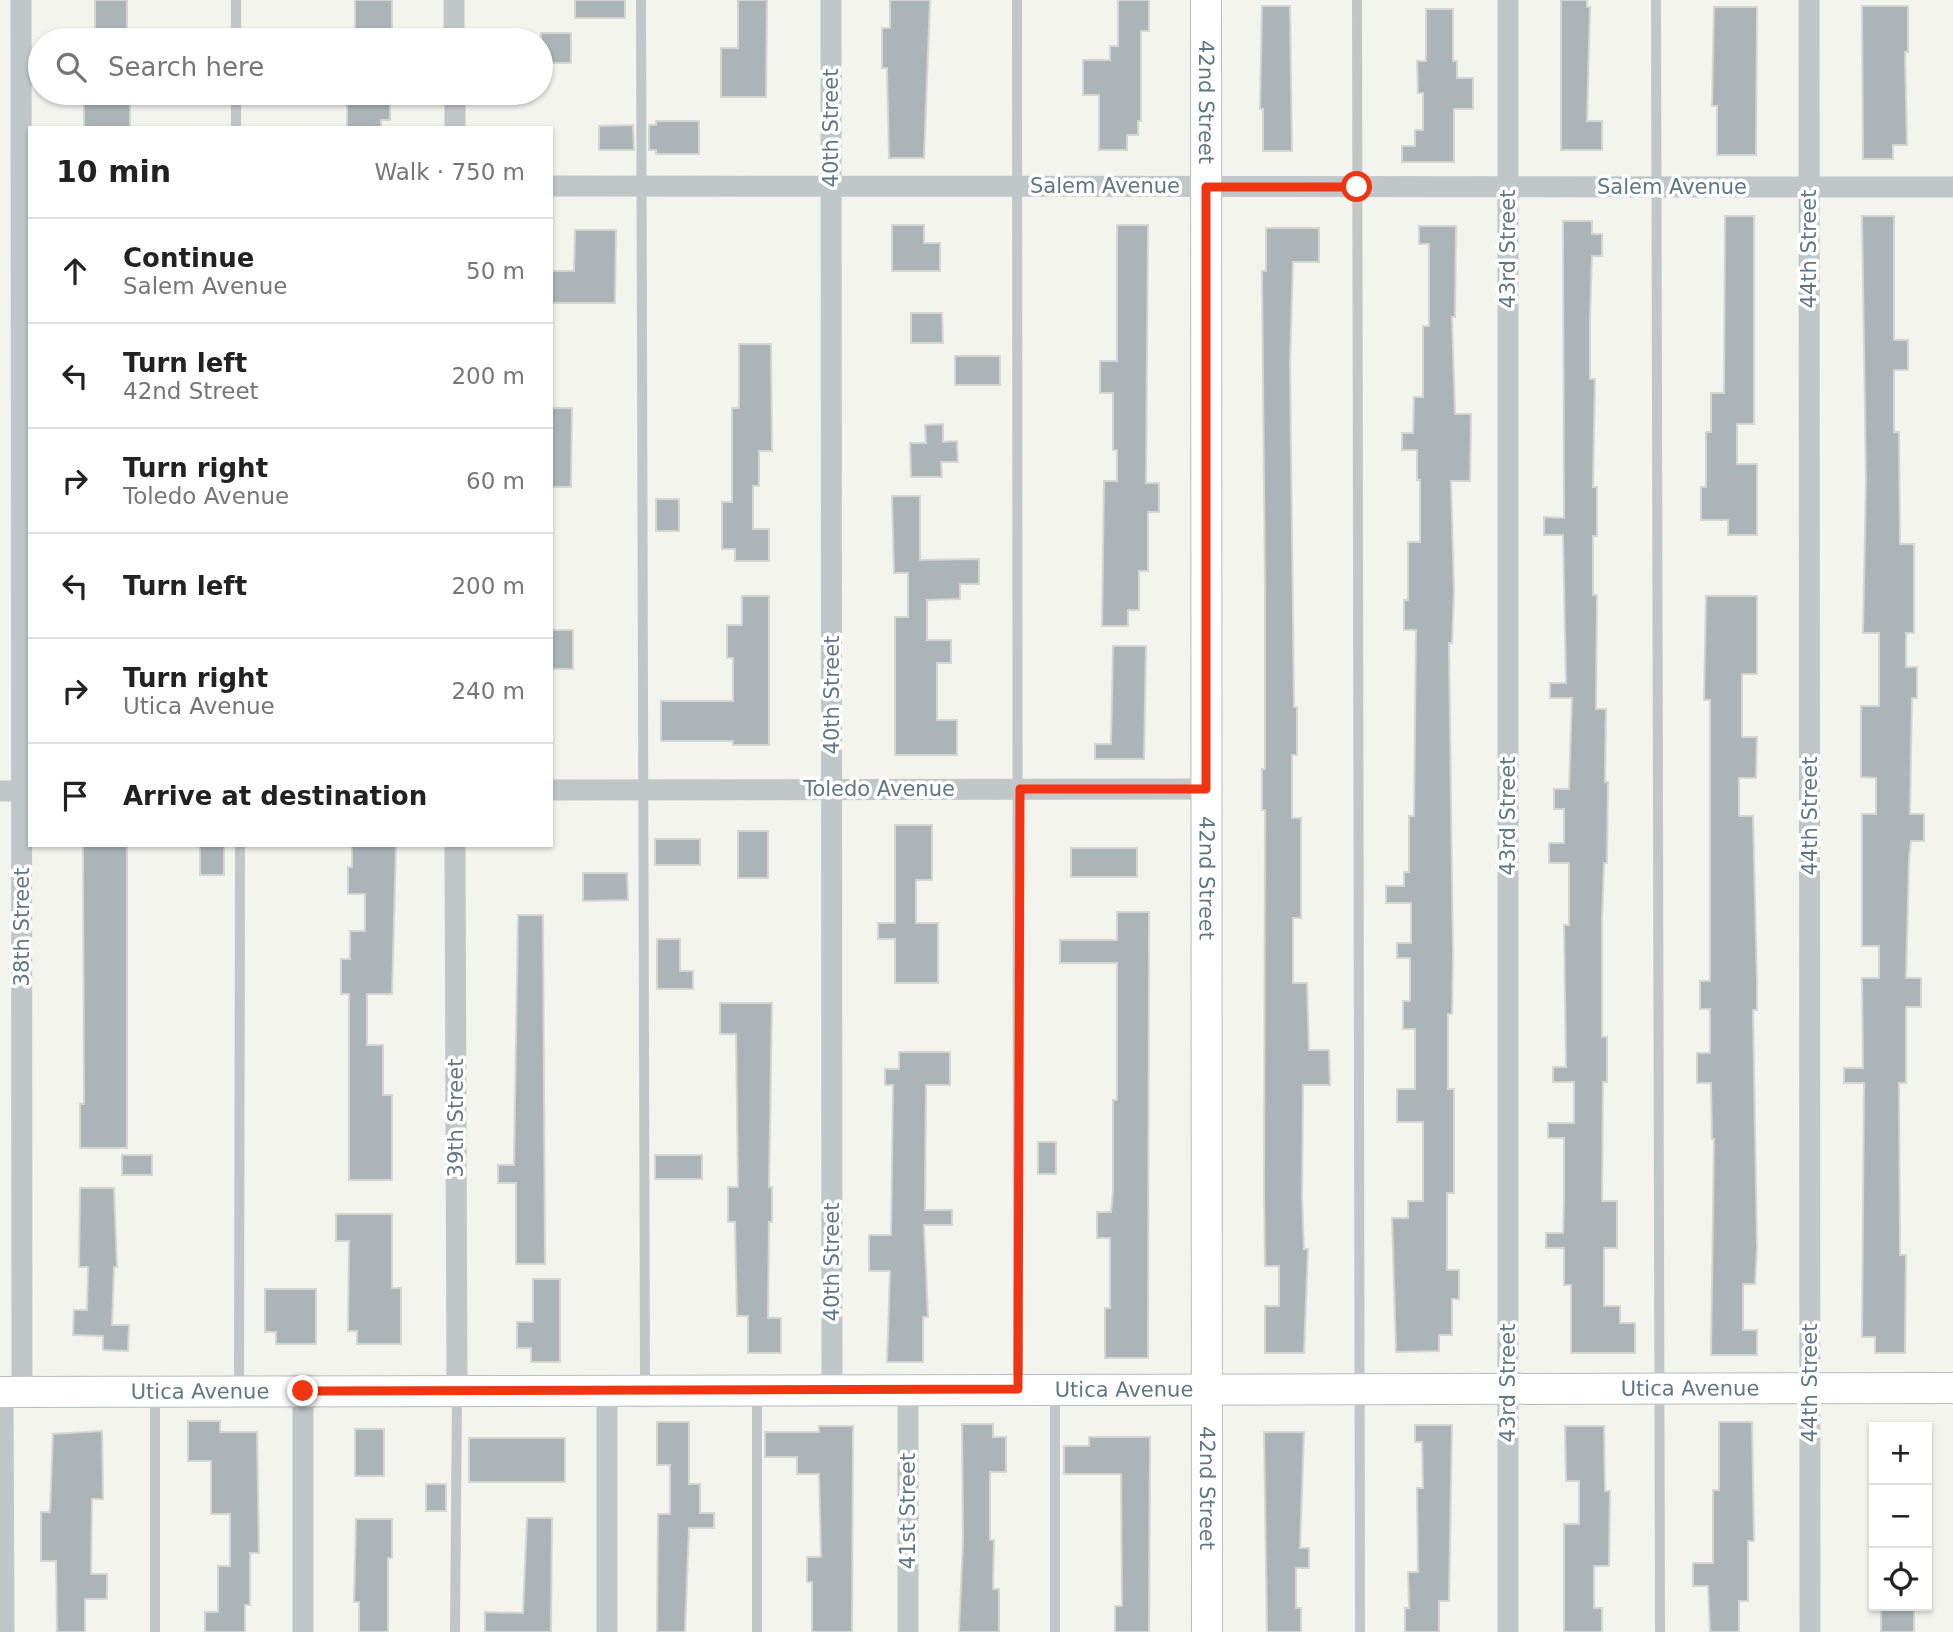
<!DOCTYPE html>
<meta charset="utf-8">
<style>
body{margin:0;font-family:"DejaVu Sans",sans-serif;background:#f6f6f6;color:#222}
.controls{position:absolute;right:21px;bottom:21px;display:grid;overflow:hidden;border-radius:0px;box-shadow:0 2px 5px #0004}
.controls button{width:63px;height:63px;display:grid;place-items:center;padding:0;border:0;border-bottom:2px solid #e0e0e0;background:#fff;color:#222;font:35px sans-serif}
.stop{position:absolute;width:21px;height:21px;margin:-16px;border:5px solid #f13513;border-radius:50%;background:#fff}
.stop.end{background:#f13513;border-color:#fff;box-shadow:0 2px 7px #0008}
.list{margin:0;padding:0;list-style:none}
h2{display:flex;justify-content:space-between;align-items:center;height:91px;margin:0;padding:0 28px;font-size:30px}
h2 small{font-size:23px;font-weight:400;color:#767676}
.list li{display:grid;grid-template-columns:46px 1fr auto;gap:21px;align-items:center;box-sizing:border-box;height:105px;padding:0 28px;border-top:2px solid #e0e0e0}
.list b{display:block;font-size:26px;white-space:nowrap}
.list p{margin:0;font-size:23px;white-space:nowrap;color:#767676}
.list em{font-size:23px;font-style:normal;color:#767676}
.icon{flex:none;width:38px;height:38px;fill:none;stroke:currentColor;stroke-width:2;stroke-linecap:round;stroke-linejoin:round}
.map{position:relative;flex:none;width:1953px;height:1632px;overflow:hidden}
.search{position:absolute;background:#fff;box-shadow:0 2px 5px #0004;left:28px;top:28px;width:525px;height:77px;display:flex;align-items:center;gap:18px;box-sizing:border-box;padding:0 24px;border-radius:38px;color:#767676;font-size:26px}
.panel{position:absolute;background:#fff;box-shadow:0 2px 5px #0004;left:28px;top:126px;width:525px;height:721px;border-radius:0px}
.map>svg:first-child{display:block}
</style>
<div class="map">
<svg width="1953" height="1632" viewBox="0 0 1953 1632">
<rect width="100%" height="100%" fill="#f4f4ef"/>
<g fill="#abb5b8" stroke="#d5d5d2" stroke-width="2">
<rect x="95" y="0" width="32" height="40"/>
<rect x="355" y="0" width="37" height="33"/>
<rect x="575" y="0" width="50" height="18"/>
<polygon points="738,0 767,0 766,97 721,97 721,48 738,48"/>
<polygon points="890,0 930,0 924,158 889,158 887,68 882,68 882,28 890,28"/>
<polygon points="1118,0 1149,0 1149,31 1141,31 1141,121 1138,121 1138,135 1127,135 1127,150 1099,150 1099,95 1083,95 1083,60 1110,60 1110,46 1118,46"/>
<polygon points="1561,0 1587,0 1587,7 1590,7 1587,121 1602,121 1602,150 1561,150"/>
<polygon points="1262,6 1290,6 1292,151 1263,151 1263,109 1260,109"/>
<polygon points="1862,6 1908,6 1908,52 1905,52 1907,145 1893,145 1893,159 1863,159"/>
<polygon points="1714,7 1757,7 1756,155 1717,155 1717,106 1712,106"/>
<polygon points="1426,9 1453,9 1453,61 1457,61 1457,78 1473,78 1473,109 1454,109 1454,162 1402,162 1402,146 1415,146 1415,130 1423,130 1423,93 1418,93 1417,61 1426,61"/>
<rect x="541" y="33" width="30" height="30"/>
<rect x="84" y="93" width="46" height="35"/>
<polygon points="347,93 390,93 390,120 381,120 381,128 347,128"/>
<polygon points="656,121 699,121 699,154 656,154 656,150 649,150 649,125 656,125"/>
<polygon points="633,125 634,150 599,150 599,126"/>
<polygon points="1725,216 1754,216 1754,424 1737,424 1737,464 1757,464 1757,535 1728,535 1728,520 1701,520 1701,487 1706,487 1706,432 1711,432 1711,393 1724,393"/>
<polygon points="1862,216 1894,216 1894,340 1908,340 1908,370 1894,370 1894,432 1899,432 1900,544 1914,544 1914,633 1906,633 1906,667 1917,667 1917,698 1912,698 1910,814 1924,814 1924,841 1911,841 1909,858 1906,978 1921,978 1921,1007 1906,1007 1906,1083 1899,1083 1900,1255 1906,1255 1905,1353 1875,1353 1875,1337 1862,1337 1864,1083 1844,1083 1844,1068 1863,1068 1862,978 1879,978 1879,946 1862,946 1862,814 1876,814 1876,778 1861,777 1861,706 1879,706 1879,633 1863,633 1866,480"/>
<polygon points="1563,221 1592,221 1592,234 1602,234 1602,256 1592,256 1590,317 1590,379 1595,379 1593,487 1597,487 1597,536 1593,536 1593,595 1597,595 1596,709 1606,709 1605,782 1608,782 1607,863 1604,863 1602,919 1602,1037 1607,1037 1607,1082 1603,1082 1602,1201 1617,1201 1617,1248 1604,1248 1604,1306 1620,1306 1620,1323 1635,1323 1635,1353 1571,1353 1571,1285 1564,1285 1564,1248 1546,1248 1546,1233 1563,1233 1564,1201 1564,1138 1548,1138 1548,1123 1574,1123 1574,1082 1553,1082 1553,1067 1566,1067 1564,925 1569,925 1569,863 1549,863 1549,843 1564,843 1564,809 1554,809 1554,789 1569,789 1572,698 1550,698 1550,683 1566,683 1563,535 1544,535 1544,517 1564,518"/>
<polygon points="892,225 924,225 924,243 940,243 940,271 892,271"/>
<polygon points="1117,225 1148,225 1146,483 1159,483 1159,512 1148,512 1148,571 1139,571 1139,610 1128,610 1128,626 1102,626 1104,481 1117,481 1117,450 1113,450 1113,393 1100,393 1100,361 1117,361"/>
<polygon points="1419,226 1456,226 1455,317 1452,317 1455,414 1471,414 1470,481 1451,481 1454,591 1452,643 1449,643 1453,958 1452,1014 1448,1014 1448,1089 1454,1089 1454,1193 1447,1193 1447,1270 1459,1270 1459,1299 1452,1299 1452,1335 1439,1335 1439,1351 1396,1352 1392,1218 1408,1218 1408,1201 1423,1201 1423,1122 1397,1122 1397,1089 1415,1089 1415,1029 1403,1029 1403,1001 1410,1001 1410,958 1397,958 1397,943 1411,943 1411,903 1386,903 1386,886 1404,886 1404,872 1409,872 1409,816 1414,816 1416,630 1404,630 1404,600 1408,600 1408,542 1420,542 1420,480 1417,480 1417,450 1402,450 1402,433 1413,433 1414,397 1423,397 1423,326 1429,326 1429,244 1419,244"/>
<polygon points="1266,228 1319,228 1319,262 1293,262 1290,362 1294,707 1297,707 1297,755 1292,755 1292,818 1301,818 1301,918 1293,918 1293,983 1307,983 1309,1050 1329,1050 1330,1085 1303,1085 1302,1199 1304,1249 1308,1249 1304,1353 1265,1353 1265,1306 1279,1306 1279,1266 1265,1266 1264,1191 1265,810 1262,810 1262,769 1265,769 1265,590 1262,271 1266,271"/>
<polygon points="575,230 616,230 615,303 551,303 551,271 574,271"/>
<polygon points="911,313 942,313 943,343 911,343"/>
<polygon points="739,344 771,344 772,451 759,451 759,486 753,486 753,529 769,529 769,561 735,561 735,549 722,549 722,502 732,502 732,408 739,408"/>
<rect x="955" y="356" width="45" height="29"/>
<polygon points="551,408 572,408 571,487 551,487"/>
<polygon points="943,424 943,442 957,441 958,462 941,462 942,477 911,477 910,443 926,443 925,425"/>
<polygon points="892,496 920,496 920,560 979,559 979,584 960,584 960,599 927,600 927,640 951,640 951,663 937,663 937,720 957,720 957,755 895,755 895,617 908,617 908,573 894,573"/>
<rect x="656" y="499" width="23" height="32"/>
<polygon points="742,596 769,596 769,745 733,745 733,741 661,741 661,701 733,701 733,658 727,658 727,625 742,625"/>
<polygon points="1706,596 1757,596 1757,674 1742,674 1742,737 1757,737 1756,778 1739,778 1739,816 1753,816 1757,981 1757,1010 1753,1010 1757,1248 1755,1284 1743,1284 1743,1330 1757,1330 1757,1355 1711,1355 1714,1139 1712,1139 1711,1083 1697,1083 1697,1053 1710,1053 1710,1009 1700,1009 1700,981 1710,981 1710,700 1704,700"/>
<rect x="551" y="630" width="22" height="39"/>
<polygon points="1113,646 1146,646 1144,759 1095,759 1095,744 1111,744"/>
<polygon points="895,825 932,825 932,880 916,880 916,923 938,923 938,983 895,983 895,939 878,939 878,923 895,923"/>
<rect x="738" y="831" width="30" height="47"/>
<rect x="655" y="839" width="45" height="26"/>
<polygon points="83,845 127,845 127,1148 80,1148 80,1104 84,1104"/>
<rect x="200" y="845" width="24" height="30"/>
<polygon points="352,845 396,845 392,994 367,994 367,1045 383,1045 383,1095 392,1095 392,1180 349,1180 349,994 341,994 341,959 350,959 350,931 365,931 365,894 348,894 348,867 352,867"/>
<rect x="1071" y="848" width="66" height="29"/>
<polygon points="583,873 627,873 628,900 583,901"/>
<polygon points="1117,912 1149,912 1148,1358 1105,1358 1105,1308 1110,1308 1110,1238 1097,1238 1097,1212 1111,1212 1113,1190 1113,1100 1117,1100 1117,963 1060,963 1060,940 1117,940"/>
<polygon points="518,915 543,915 545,1264 516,1264 516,1183 498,1183 498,1165 514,1165"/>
<polygon points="657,939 680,939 680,971 693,971 693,989 657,989"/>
<polygon points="720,1003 772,1003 769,1187 772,1187 772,1222 769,1222 768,1318 781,1318 781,1353 748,1353 748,1316 737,1316 735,1222 728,1222 728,1187 738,1187 736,1034 720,1034"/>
<polygon points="899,1052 950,1052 950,1085 926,1085 925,1210 952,1210 952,1225 924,1225 928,1317 923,1317 923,1362 887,1362 890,1271 869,1271 869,1235 891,1235 893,1085 885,1085 885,1069 899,1069"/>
<rect x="1038" y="1142" width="18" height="32"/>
<rect x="122" y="1155" width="30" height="20"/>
<rect x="655" y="1155" width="47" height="24"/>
<polygon points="80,1188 114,1188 117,1267 114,1267 112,1325 129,1325 128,1351 103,1350 103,1336 73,1335 74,1310 87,1310 88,1267 79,1267"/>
<polygon points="336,1214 392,1214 392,1288 401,1288 401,1344 357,1344 357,1331 348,1331 349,1241 336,1241"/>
<polygon points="533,1279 560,1279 560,1362 531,1362 531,1348 517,1348 517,1322 533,1322"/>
<polygon points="265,1289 316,1289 316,1344 276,1344 276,1332 265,1332"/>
<polygon points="188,1421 220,1421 220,1432 257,1432 259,1553 250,1553 250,1605 245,1605 245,1632 205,1632 205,1612 218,1612 218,1566 230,1566 230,1514 211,1514 211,1461 188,1461"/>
<polygon points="657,1422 689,1422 689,1484 700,1484 700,1513 714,1513 714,1528 689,1528 685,1632 657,1632 658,1514 670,1514 670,1465 657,1465"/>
<polygon points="1719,1422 1752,1422 1754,1541 1748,1541 1748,1601 1739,1601 1739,1632 1710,1632 1708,1586 1693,1586 1693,1563 1713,1563 1713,1490 1719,1490"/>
<polygon points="962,1424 993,1424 993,1437 1006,1437 1006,1472 990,1472 990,1540 994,1540 993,1589 999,1589 999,1632 959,1632 963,1540"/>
<polygon points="1415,1425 1452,1425 1449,1601 1439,1601 1439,1632 1405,1632 1405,1608 1409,1608 1408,1572 1418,1572 1417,1488 1423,1488 1422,1442 1415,1442"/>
<polygon points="819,1426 853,1426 852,1632 812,1632 812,1582 807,1582 807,1557 821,1557 819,1474 797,1474 797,1457 765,1457 765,1432 819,1432"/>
<polygon points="1565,1426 1604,1426 1605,1491 1610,1491 1609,1566 1594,1566 1594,1608 1602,1608 1602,1632 1564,1632 1564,1524 1579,1524 1579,1481 1566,1481"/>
<rect x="355" y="1429" width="29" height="47"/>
<polygon points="102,1431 103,1499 92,1499 91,1574 107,1574 107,1599 85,1599 85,1632 57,1632 56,1561 41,1561 41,1512 50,1512 53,1434"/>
<polygon points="1264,1432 1304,1432 1300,1548 1309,1548 1309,1568 1296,1568 1296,1608 1301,1608 1301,1632 1267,1632"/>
<polygon points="1089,1437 1150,1437 1149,1632 1115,1632 1115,1606 1122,1606 1121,1474 1064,1474 1064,1446 1089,1446"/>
<rect x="469" y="1438" width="96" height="44"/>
<rect x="426" y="1484" width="20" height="27"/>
<polygon points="527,1518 552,1518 551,1632 485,1632 485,1612 523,1613"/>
<polygon points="356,1519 392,1519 392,1558 388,1558 388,1632 359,1632 359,1602 354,1602"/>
<rect x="1881" y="1606" width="33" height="26"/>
</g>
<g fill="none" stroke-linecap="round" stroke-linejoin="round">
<g stroke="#b5bbbf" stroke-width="32">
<g id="secondary">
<path id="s1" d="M 1206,0 L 1207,1632"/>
<path id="s2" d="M 0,1392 L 1953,1388"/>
</g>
</g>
<g stroke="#c1c6c8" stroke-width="10">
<polyline points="641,0 645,1390"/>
<polyline points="1017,0 1018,1386"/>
<polyline points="1357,0 1360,1632"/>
<polyline points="1656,0 1660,1632"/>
<polyline points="236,40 236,0"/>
<polyline points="236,128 236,93"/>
<polyline points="239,1388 240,845"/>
<polyline points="757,1392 757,1632"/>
<polyline points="1055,1393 1055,1632"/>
<polyline points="155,1632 155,1393"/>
<polyline points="455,1632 457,1393"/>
</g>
<g stroke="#c1c6c8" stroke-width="21">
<polyline points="21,0 22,1392"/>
<polyline points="454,0 454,40"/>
<polyline points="831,0 832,1389"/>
<polyline points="1508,0 1508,1632"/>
<polyline points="1809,0 1810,1632"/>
<polyline points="455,93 455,128"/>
<polyline points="551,186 1953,187"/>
<polyline points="551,790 1206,789"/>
<polyline points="0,791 30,791"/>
<polyline points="455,845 457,1390"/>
<polyline points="908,1389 908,1632"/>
<polyline points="607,1390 607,1632"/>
<polyline points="303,1391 303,1632"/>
<polyline points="3,1392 4,1632"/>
</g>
<use href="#secondary" stroke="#fff" stroke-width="30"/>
</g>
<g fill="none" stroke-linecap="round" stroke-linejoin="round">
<polyline stroke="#f13513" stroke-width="9" points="303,1391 1018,1389 1020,789 1206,789 1206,187 1357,187"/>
</g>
<g text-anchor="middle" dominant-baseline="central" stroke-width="7" stroke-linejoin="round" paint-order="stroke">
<g font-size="21" fill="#617683" stroke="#fff">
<text stroke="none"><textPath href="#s1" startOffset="102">42nd Street</textPath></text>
<text transform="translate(831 128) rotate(-90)">40th Street</text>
<text x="1105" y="186">Salem Avenue</text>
<text x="1672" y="187">Salem Avenue</text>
<text transform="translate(1508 249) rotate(-90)">43rd Street</text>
<text transform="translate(1809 249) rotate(-90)">44th Street</text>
<text transform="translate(832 695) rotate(-90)">40th Street</text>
<text x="879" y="789">Toledo Avenue</text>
<text transform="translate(1508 816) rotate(-90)">43rd Street</text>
<text transform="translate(1810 816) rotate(-90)">44th Street</text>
<text stroke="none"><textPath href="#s1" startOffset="878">42nd Street</textPath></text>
<text transform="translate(22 927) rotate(-90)">38th Street</text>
<text transform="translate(456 1118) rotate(-90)">39th Street</text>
<text transform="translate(832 1262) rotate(-90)">40th Street</text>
<text transform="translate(1508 1383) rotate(-90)">43rd Street</text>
<text transform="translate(1810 1383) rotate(-90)">44th Street</text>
<text stroke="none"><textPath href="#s2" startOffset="1690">Utica Avenue</textPath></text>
<text stroke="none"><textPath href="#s2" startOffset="1124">Utica Avenue</textPath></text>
<text stroke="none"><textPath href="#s2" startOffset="200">Utica Avenue</textPath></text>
<text stroke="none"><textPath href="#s1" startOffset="1488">42nd Street</textPath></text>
<text transform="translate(908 1511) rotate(-90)">41st Street</text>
</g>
</g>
</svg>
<div class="controls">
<button>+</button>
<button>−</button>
<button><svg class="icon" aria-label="locate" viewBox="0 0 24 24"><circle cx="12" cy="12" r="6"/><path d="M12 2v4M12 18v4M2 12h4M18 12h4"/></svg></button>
</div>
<div class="stop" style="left:1357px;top:187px"></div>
<div class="stop end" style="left:303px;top:1391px"></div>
<div class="search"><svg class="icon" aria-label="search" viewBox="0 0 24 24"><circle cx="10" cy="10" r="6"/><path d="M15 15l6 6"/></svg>Search here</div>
<section class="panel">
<h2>10 min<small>Walk · 750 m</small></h2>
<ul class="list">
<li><svg class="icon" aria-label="ahead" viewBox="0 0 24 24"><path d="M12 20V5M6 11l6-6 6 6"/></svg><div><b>Continue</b><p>Salem Avenue</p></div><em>50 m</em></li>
<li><svg class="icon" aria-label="left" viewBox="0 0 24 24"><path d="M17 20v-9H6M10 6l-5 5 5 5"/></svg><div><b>Turn left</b><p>42nd Street</p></div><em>200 m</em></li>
<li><svg class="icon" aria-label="right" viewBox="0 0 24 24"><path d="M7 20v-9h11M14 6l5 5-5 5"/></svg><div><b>Turn right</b><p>Toledo Avenue</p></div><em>60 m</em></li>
<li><svg class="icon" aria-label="left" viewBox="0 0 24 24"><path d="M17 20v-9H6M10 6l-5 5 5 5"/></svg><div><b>Turn left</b></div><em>200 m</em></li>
<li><svg class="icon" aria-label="right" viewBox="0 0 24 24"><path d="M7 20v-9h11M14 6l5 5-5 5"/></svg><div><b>Turn right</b><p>Utica Avenue</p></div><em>240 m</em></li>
<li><svg class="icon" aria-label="arrive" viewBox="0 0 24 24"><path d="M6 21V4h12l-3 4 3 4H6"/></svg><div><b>Arrive at destination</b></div></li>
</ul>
</section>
</div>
